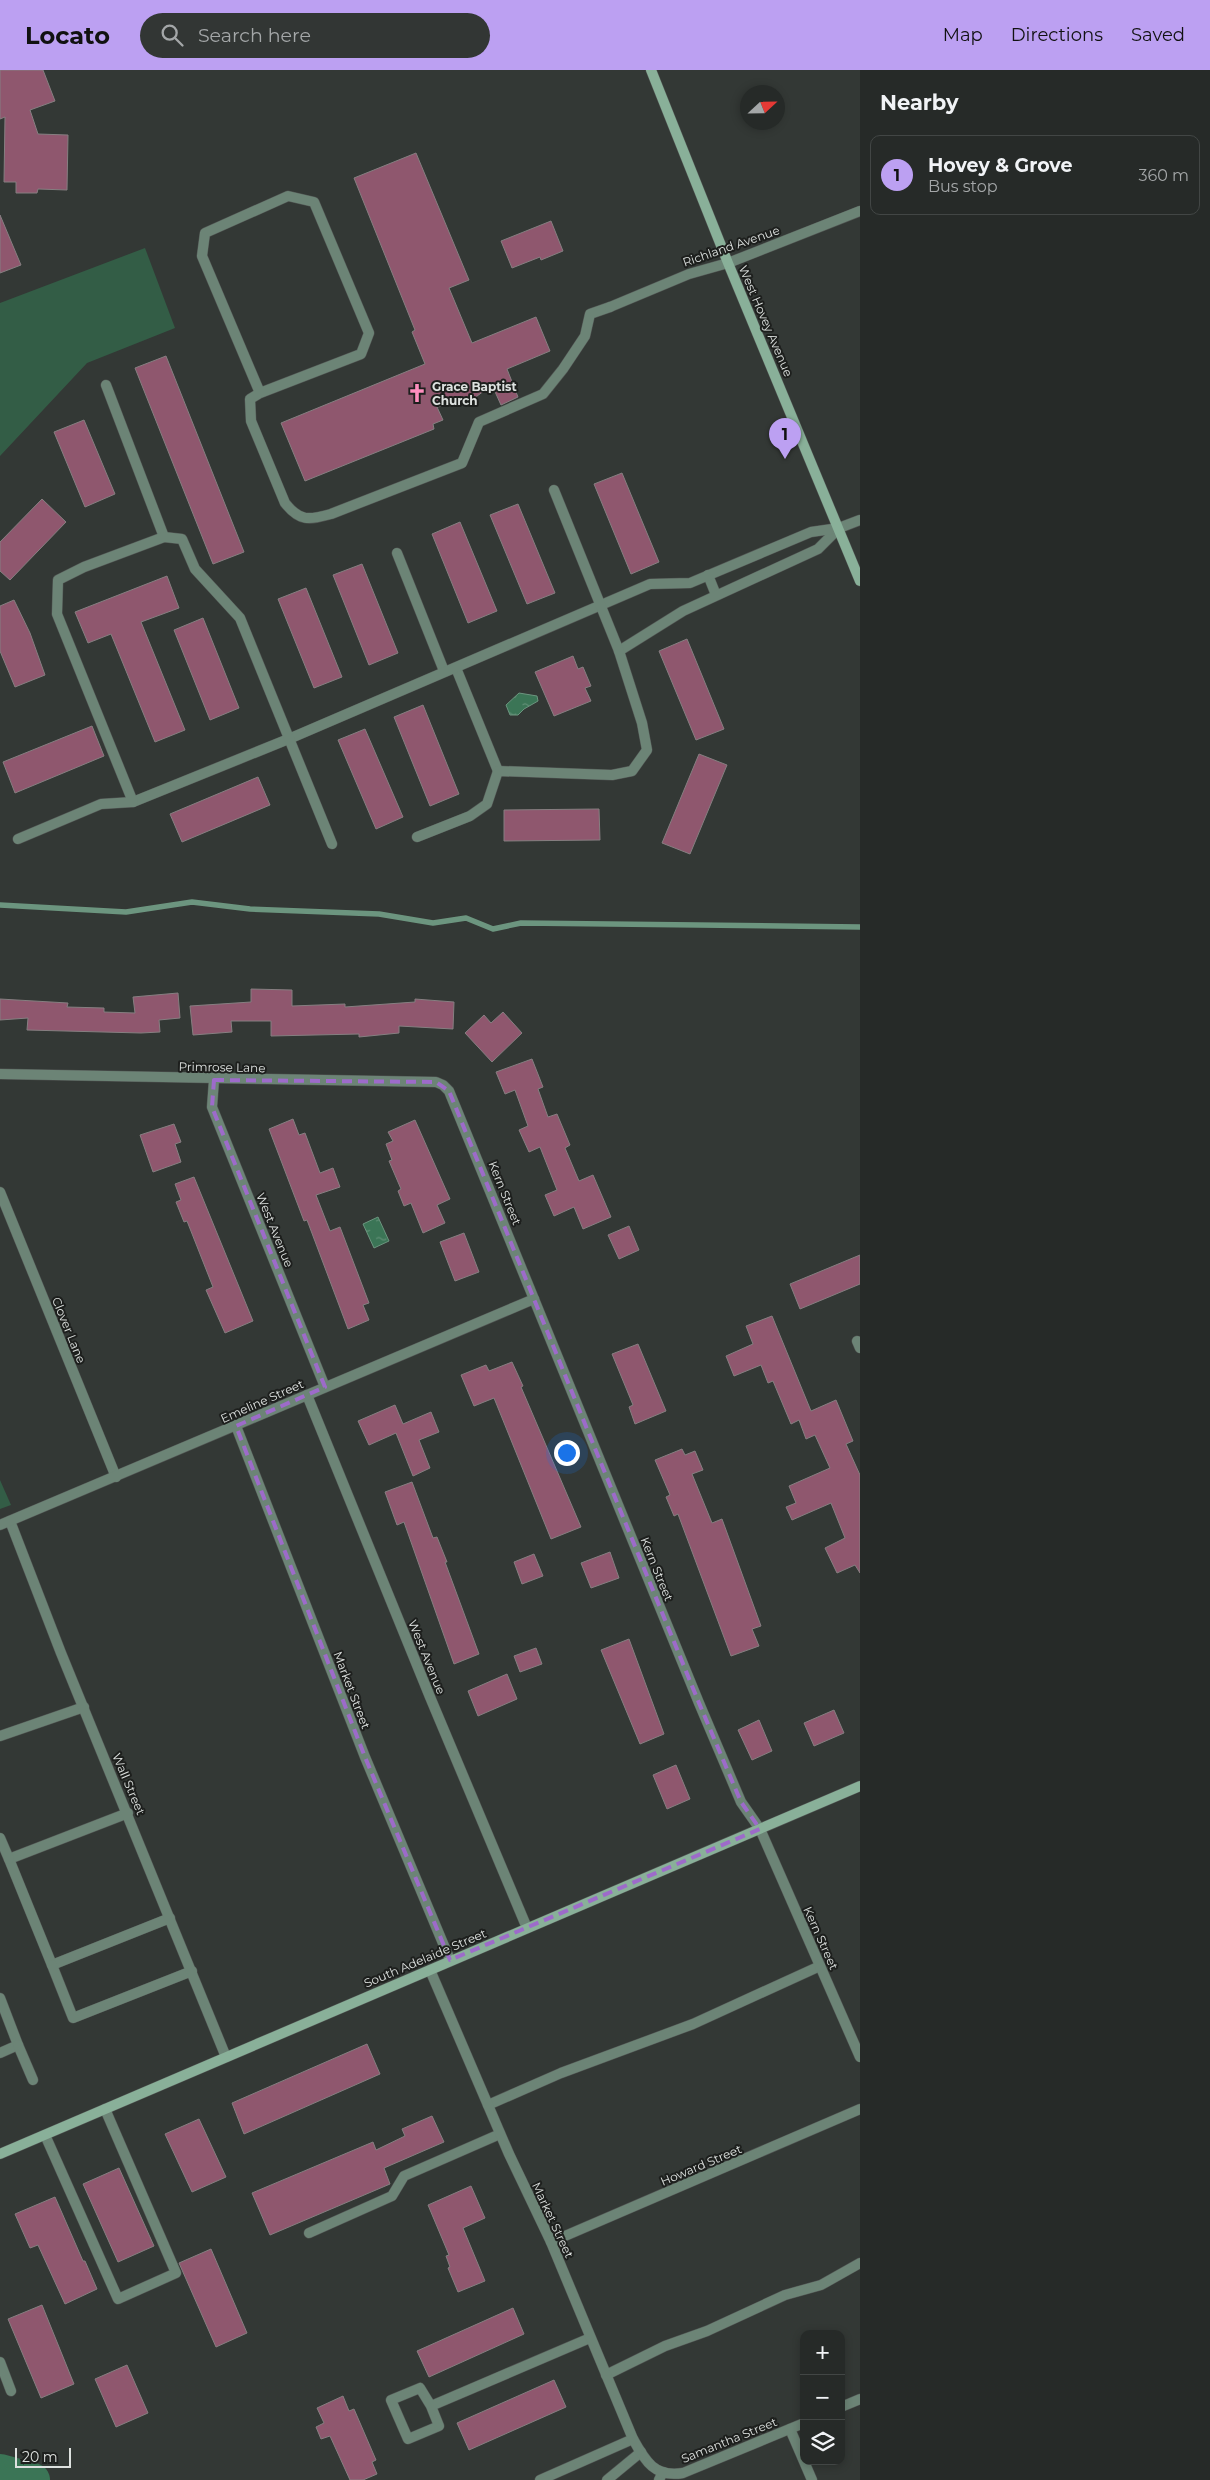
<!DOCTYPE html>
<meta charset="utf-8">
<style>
body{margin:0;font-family:Montserrat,sans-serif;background:#323634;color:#f1f3f6}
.controls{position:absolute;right:15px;bottom:15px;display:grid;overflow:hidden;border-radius:10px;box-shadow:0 2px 8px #0003}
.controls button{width:45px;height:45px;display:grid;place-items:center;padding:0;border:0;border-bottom:1px solid #424645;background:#262a28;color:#f1f3f6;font:25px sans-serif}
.compass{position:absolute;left:740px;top:15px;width:45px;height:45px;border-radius:50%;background:#262a28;box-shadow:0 2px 8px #0003;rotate:68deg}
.scale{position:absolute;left:15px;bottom:12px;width:56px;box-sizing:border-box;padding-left:5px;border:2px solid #dde1df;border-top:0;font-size:14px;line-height:18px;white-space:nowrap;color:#dde1df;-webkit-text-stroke:4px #1d1f1d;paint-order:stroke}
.you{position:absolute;left:566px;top:1382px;width:18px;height:18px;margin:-12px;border:4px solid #fff;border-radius:50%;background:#1a73e8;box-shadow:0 0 0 8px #1a73e833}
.badge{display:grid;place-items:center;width:32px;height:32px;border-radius:50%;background:#bca0f2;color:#111;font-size:16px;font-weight:700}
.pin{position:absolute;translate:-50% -41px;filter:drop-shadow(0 1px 2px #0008)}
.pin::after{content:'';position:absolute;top:26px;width:18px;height:15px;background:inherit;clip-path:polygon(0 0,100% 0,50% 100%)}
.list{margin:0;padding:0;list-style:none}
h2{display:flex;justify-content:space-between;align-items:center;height:65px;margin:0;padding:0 20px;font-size:21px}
h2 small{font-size:16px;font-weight:400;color:#a4a7a8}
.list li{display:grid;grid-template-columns:32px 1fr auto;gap:15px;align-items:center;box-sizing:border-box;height:80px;margin:0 10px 10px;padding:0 10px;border:1px solid #424645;border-radius:10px}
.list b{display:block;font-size:19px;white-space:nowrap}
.list p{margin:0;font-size:16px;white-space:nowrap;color:#a4a7a8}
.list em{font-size:16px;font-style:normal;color:#a4a7a8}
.icon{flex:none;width:28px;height:28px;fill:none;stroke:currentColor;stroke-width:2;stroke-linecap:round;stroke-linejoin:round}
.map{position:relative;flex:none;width:860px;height:2410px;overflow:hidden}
header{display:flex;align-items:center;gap:30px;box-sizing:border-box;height:70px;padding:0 25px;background:#bca0f2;color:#111}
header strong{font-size:24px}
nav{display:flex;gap:28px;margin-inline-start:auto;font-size:18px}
.search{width:350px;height:45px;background:#323634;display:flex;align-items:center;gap:12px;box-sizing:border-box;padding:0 18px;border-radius:28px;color:#a4a7a8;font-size:19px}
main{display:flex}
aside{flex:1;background:#262a28}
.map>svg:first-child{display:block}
</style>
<header>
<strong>Locato</strong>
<div class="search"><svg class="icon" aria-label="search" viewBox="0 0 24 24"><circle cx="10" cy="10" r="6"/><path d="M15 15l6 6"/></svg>Search here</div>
<nav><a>Map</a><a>Directions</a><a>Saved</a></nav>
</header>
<main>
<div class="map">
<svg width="860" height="2410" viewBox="0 0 860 2410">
<defs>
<pattern id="water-ripples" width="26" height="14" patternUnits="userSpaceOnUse" patternTransform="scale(1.25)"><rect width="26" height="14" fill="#3b7556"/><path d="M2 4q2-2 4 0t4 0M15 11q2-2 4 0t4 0" fill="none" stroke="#608f76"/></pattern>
</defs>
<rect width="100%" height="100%" fill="#333835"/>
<g fill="#335d46">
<polygon points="145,178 175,258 87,293 0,386 0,233"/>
<polygon points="0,1410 11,1435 0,1439"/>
</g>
<g fill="url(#water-ripples)" stroke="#6c957f">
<polygon points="519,623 537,626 538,631 524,639 518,645 510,645 506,635"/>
<polygon points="378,1147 389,1171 374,1178 363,1154"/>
</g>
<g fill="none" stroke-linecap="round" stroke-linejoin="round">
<polyline stroke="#6c957f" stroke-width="5.5" points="0,835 126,842 192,832 250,839 379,844 433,853 466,848 493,859 521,853 860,857"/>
<polyline stroke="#3b7556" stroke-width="34" points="0,2401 33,2410"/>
</g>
<g fill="#8f576e" stroke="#867f81">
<polygon points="0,0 43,0 55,31 30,40 38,64 68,65 67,120 38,119 37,123 16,123 16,112 4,112 5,47 0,49"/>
<polygon points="416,83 469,210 449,218 472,273 536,247 550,281 507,299 518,327 501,335 492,315 469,332 437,337 443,350 433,354 434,359 305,411 281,353 425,294 412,262 415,260 354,108"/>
<polygon points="0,145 21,195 0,203"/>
<polygon points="551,151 563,181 541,190 540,187 512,198 501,171"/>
<polygon points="166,286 244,482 213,494 135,298"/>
<polygon points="84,350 115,424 85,437 54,362"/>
<polygon points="622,403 659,492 631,504 594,414"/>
<polygon points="42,429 66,452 10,510 0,501 0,472"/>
<polygon points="518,434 555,523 527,534 490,445"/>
<polygon points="460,452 497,541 468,553 432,464"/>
<polygon points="362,494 398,583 369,595 333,505"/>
<polygon points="167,506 179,538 141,552 185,660 155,672 111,564 88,573 75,542"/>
<polygon points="306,518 342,607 314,618 278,529"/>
<polygon points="14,530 30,563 45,605 15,617 0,581 0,536"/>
<polygon points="203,548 239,638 210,650 174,560"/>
<polygon points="687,569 724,659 696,670 659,581"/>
<polygon points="573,586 578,599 583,597 591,616 585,618 591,631 554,646 535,602"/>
<polygon points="423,635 459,724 430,736 394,647"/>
<polygon points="92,656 104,686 15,723 3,692"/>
<polygon points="365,659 403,747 376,759 338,670"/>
<polygon points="699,684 727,695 690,784 662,773"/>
<polygon points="258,707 270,735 182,772 170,744"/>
<polygon points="599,739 600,770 504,771 504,740"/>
<polygon points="251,919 292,920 292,936 345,934 345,937 415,932 415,929 454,932 453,959 399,956 399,963 359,967 359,964 271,966 271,951 231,951 232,962 193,965 190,936 251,932"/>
<polygon points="178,923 180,948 159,950 160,962 141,963 27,960 28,948 0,950 0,929 68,933 67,937 104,938 104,942 135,943 133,927"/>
<polygon points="503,942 522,963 492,992 465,963 484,945 491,953"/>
<polygon points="532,989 543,1017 538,1019 548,1047 557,1044 570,1075 565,1078 579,1111 593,1105 611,1147 583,1159 574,1137 554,1146 545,1125 557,1120 540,1077 529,1082 519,1060 528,1056 515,1020 505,1024 496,1002"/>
<polygon points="293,1049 299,1065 305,1063 320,1103 333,1098 340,1117 316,1125 330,1161 340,1157 369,1233 363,1235 369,1250 348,1259 307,1150 304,1151 269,1059"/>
<polygon points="415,1050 450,1129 437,1135 445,1153 423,1163 411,1133 404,1136 398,1121 401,1119 389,1091 392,1090 386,1074 393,1071 388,1062"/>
<polygon points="174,1054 181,1072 175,1074 181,1092 153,1102 140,1065"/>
<polygon points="194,1107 253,1251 225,1263 206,1220 213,1217 187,1151 184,1152 176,1132 181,1130 175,1114"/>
<polygon points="629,1156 639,1180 619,1189 608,1165"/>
<polygon points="464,1163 479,1202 455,1211 440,1172"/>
<polygon points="860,1185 860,1214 800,1239 790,1214"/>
<polygon points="772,1246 811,1341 836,1330 853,1371 846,1374 860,1405 860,1503 855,1495 837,1503 825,1478 845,1468 831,1433 792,1450 786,1437 796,1433 789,1416 830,1398 815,1365 806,1369 799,1350 791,1354 773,1311 768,1313 761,1295 734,1306 726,1286 753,1274 746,1256"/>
<polygon points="638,1274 666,1341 635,1354 629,1337 633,1335 612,1284"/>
<polygon points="512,1292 523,1316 521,1317 581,1457 551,1469 494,1328 474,1336 461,1305 486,1295 489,1301"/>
<polygon points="395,1335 403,1354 431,1342 439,1362 419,1370 430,1398 413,1406 396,1363 369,1375 358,1351"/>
<polygon points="682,1379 685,1385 695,1381 703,1400 692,1404 712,1453 722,1449 761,1556 752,1559 759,1576 731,1586 678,1444 674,1446 666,1427 670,1425 655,1390"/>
<polygon points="412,1412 433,1468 437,1467 447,1492 445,1492 479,1584 454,1594 404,1452 397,1455 385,1422"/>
<polygon points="610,1482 619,1508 591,1518 581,1493"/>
<polygon points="534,1484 543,1506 522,1514 514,1492"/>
<polygon points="629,1569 664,1664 640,1674 601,1580"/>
<polygon points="536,1578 542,1594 520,1602 514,1586"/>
<polygon points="507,1604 517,1629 478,1646 468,1621"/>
<polygon points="834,1640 844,1663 814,1676 804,1653"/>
<polygon points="759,1650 772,1681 752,1690 738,1660"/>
<polygon points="676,1695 690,1729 667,1739 653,1705"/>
<polygon points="367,1974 380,2004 244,2064 232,2033"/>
<polygon points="432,2046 444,2072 384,2098 390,2114 270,2165 252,2123 373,2072 376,2080 405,2066 402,2059"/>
<polygon points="199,2049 226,2107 192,2122 165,2064"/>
<polygon points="119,2098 154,2176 118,2192 83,2114"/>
<polygon points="471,2116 485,2148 463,2158 485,2211 458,2222 448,2198 450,2197 446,2186 449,2185 428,2135"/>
<polygon points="55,2127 83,2191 85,2191 97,2219 65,2234 38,2175 30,2178 15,2144"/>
<polygon points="211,2179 247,2263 216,2277 179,2193"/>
<polygon points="42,2235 74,2314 41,2328 8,2249"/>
<polygon points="513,2238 524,2264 429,2307 417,2281"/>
<polygon points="127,2295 148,2343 116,2357 95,2309"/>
<polygon points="554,2310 566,2337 469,2380 457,2353"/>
<polygon points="343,2326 349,2341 354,2339 376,2390 372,2392 377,2404 363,2410 350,2410 330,2366 321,2369 316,2357 324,2353 317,2338"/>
</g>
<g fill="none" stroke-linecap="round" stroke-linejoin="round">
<g stroke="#525654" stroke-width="11">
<g id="lane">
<polyline points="106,315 164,467"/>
<path d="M 260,323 L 361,284 L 369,263 L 314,132 L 288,126 L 205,163 L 202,186 L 260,323 L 250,329 L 251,351 L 285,433 C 300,452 309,450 331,444 L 462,393 L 479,352 L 543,324 L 563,299 L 585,266 L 590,244 L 610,237"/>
<polyline points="397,483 444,601"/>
<polyline points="708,505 716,525"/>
<polyline points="619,581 683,541 818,479 839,458"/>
<polyline points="456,598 498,701"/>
<polyline points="133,732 291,668 650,514 690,513 811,462 839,458"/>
<polyline points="417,767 470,746 487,734 498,701 612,705 632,701 647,680 642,653 619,581 554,420"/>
<polyline points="18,769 101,734 133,732 57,544 58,510 84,497 164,467 182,469 195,499 240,548 332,774"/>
<polyline points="0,1666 84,1637"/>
<polyline points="128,1743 9,1789 52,1895 170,1848"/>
<polyline points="0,1768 9,1789"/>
<polyline points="52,1895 73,1948 192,1901"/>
<polyline points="0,1928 18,1975 0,1983"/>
<polyline points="18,1975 33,2010"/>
<polyline points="488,2035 561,2003 693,1954 820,1896"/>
<polyline points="45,2065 118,2229 176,2203 105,2039"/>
<polyline points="309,2163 392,2126 404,2106 500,2064"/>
<polyline points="0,2292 11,2321"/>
<polyline points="606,2305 665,2276 707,2261 785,2225 821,2215 860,2193"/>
<polyline points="431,2336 439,2356 408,2369 391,2330 420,2318 431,2336 590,2268"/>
<polyline points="790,2359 812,2410"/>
<polyline points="540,2410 633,2369"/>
<polyline points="607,2410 641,2382"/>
<polyline points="659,2410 663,2402"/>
</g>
</g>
<g stroke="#525654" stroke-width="11">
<g id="street">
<polyline points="610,237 689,204 728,193 860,141"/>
<polyline points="839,458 860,450"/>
<polyline points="0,1004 436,1012 443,1015 449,1021 699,1633 741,1732 760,1759 860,1987"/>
<polyline points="214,1010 212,1037 325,1317"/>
<polyline points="0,1122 116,1407"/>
<polyline points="857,1271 860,1278"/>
<polyline points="307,1325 430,1627 527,1858"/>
<polyline points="236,1356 365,1687 450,1890"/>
<polyline points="10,1451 61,1583 226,1987"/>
<polyline points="0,1455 534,1229"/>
<path d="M 430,1900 L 509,2084 L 551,2172 L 633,2369 C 645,2391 655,2408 683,2403 L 804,2353"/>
<polyline points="551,2172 860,2039"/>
<polyline points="841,2337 860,2329"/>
</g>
</g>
<g stroke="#525654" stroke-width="11">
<g id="secondary">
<polyline points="651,0 728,193 860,511"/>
<polyline points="0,2084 860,1716"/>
</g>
</g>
<use href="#lane" stroke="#6c8476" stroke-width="10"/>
<use href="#street" stroke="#6c8476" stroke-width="10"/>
<use href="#secondary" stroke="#89b099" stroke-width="10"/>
</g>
<path fill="none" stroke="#9d6bca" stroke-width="4" stroke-dasharray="10 6" stroke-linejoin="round" d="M 214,1010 L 436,1012 L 449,1021 L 699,1633 L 741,1732 L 760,1759 L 450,1890 L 365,1687 L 236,1356 L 325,1317 L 212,1037 Z"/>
<defs>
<g id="church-bare" transform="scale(1.5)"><path d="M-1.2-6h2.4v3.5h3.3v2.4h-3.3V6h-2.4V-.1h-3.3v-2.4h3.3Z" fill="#fe8ebe" stroke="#1d1f1d" stroke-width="2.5" paint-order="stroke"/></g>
</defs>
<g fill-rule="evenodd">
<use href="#church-bare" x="417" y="323"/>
</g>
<g text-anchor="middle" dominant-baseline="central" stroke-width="4" stroke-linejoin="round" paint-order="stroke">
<g font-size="12" fill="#dde1df" stroke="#1d1f1d">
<text transform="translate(731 176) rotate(-19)">Richland Avenue</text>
<text transform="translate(766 251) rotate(67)">West Hovey Avenue</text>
<text transform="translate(222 997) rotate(1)">Primrose Lane</text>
<text transform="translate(505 1123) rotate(68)">Kern Street</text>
<text transform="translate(275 1160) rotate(68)">West Avenue</text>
<text transform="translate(69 1260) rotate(68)">Clover Lane</text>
<text transform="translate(262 1331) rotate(-24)">Emeline Street</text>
<text transform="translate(657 1499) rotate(68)">Kern Street</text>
<text transform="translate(427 1587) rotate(68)">West Avenue</text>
<text transform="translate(352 1620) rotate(69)">Market Street</text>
<text transform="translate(129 1714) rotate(67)">Wall Street</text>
<text transform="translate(821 1868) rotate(66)">Kern Street</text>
<text transform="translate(425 1888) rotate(-23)">South Adelaide Street</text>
<text transform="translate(701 2095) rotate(-23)">Howard Street</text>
<text transform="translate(553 2150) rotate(65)">Market Street</text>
<text transform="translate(729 2370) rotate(-22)">Samantha Street</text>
</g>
<g font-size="12" font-weight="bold" fill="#dde1df" stroke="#1d1f1d" text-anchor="start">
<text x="432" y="316">Grace Baptist<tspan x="432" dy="14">Church</tspan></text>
</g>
</g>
</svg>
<div class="controls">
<button>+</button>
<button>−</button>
<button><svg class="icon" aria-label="layers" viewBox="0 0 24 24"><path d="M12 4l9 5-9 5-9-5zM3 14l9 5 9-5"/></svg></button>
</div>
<svg class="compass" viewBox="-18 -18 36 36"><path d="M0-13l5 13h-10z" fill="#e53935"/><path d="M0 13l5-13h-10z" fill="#a4a7a8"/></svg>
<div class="scale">20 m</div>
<div class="you"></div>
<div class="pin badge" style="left:785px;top:389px">1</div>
</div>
<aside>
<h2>Nearby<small></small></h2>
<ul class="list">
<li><span class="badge">1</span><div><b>Hovey &amp; Grove</b><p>Bus stop</p></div><em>360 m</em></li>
</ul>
</aside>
</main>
